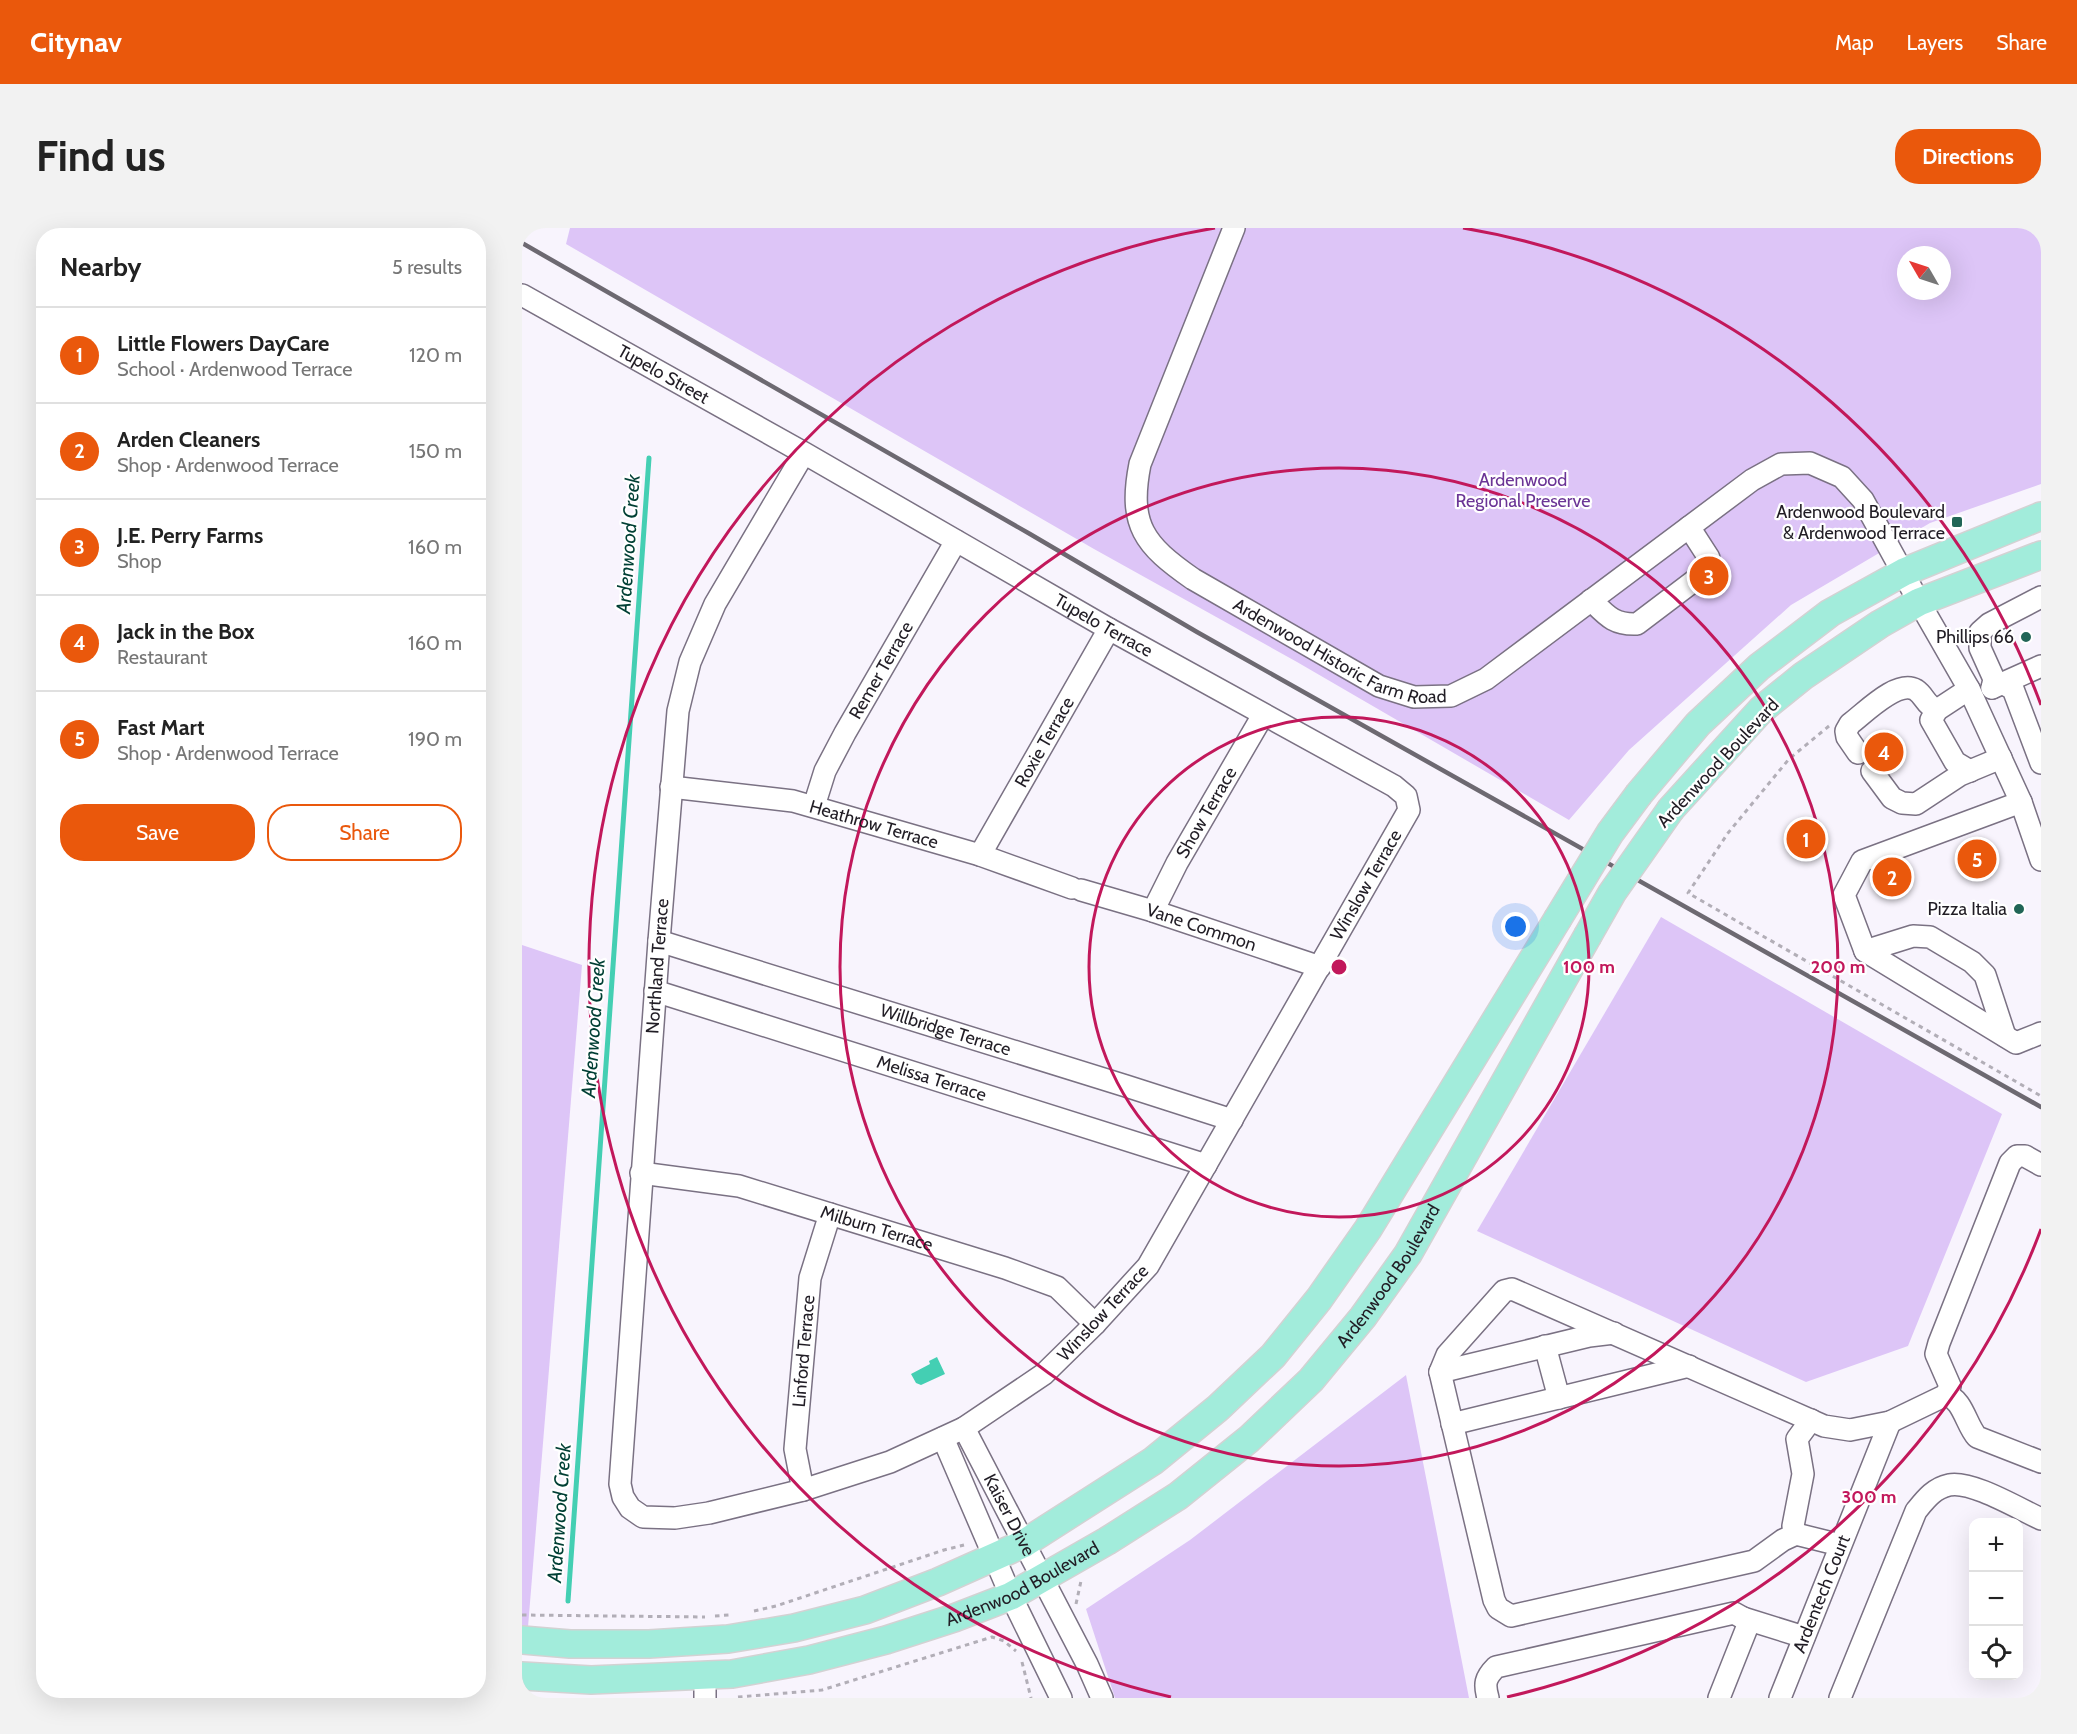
<!DOCTYPE html>
<meta charset="utf-8">
<style>
body{margin:0;font-family:Cabin,sans-serif;background:#f2f2f2;color:#222}
.controls{position:absolute;right:18px;bottom:18px;display:grid;overflow:hidden;border-radius:12px;box-shadow:0 6px 24px #0002}
.controls button{width:54px;height:54px;display:grid;place-items:center;padding:0;border:0;border-bottom:2px solid #e0e0e0;background:#fff;color:#222;font:30px sans-serif}
.compass{position:absolute;left:1375px;top:18px;width:54px;height:54px;border-radius:50%;background:#fff;box-shadow:0 6px 24px #0002;rotate:309deg}
.you{position:absolute;left:994px;top:699px;width:21px;height:21px;margin:-15px;border:4px solid #fff;border-radius:50%;background:#1a73e8;box-shadow:0 0 0 9px #1a73e833}
.badge{display:grid;place-items:center;width:39px;height:39px;border-radius:50%;background:#ea580c;color:#fff;font-size:20px;font-weight:700}
.pin{position:absolute;translate:-50% -50%;border:3px solid #fff;box-shadow:0 2px 6px #0006}
.list{margin:0;padding:0;list-style:none}
h2{display:flex;justify-content:space-between;align-items:center;height:78px;margin:0;padding:0 24px;font-size:26px}
h2 small{font-size:20px;font-weight:400;color:#767676}
.list li{display:grid;grid-template-columns:39px 1fr auto;gap:18px;align-items:center;box-sizing:border-box;height:96px;padding:0 24px;border-top:2px solid #e0e0e0}
.list b{display:block;font-size:22px;white-space:nowrap}
.list p{margin:0;font-size:20px;white-space:nowrap;color:#767676}
.list em{font-size:20px;font-style:normal;color:#767676}
.actions{display:flex;gap:12px;padding:18px 24px}
.actions a{flex:1;padding:14px 0;border:2px solid #ea580c;border-radius:24px;text-align:center;font-size:21px;color:#ea580c}
.actions .main{background:#ea580c;color:#fff}
.icon{flex:none;width:33px;height:33px;fill:none;stroke:currentColor;stroke-width:2;stroke-linecap:round;stroke-linejoin:round}
.map{position:relative;flex:none;width:1519px;height:1470px;overflow:hidden;border-radius:24px}
header{display:flex;align-items:center;gap:36px;box-sizing:border-box;height:84px;padding:0 30px;background:#ea580c;color:#fff}
header strong{font-size:28px}
nav{display:flex;gap:33px;margin-inline-start:auto;font-size:21px}
.intro{display:flex;align-items:center;justify-content:space-between;box-sizing:border-box;height:144px;padding:0 36px}
h1{margin:0;font-size:42px}
.button{padding:15px 27px;border-radius:24px;background:#ea580c;color:#fff;font-size:21px;font-weight:700}
main{display:flex;gap:36px;padding:0 36px}
aside{flex:1;background:#fff;border-radius:24px;box-shadow:0 6px 24px #0002}
.map>svg:first-child{display:block}
</style>
<header>
<strong>Citynav</strong>
<nav><a>Map</a><a>Layers</a><a>Share</a></nav>
</header>
<div class="intro"><h1>Find us</h1><a class="button">Directions</a></div>
<main>
<aside>
<h2>Nearby<small>5 results</small></h2>
<ul class="list">
<li><span class="badge">1</span><div><b>Little Flowers DayCare</b><p>School · Ardenwood Terrace</p></div><em>120 m</em></li>
<li><span class="badge">2</span><div><b>Arden Cleaners</b><p>Shop · Ardenwood Terrace</p></div><em>150 m</em></li>
<li><span class="badge">3</span><div><b>J.E. Perry Farms</b><p>Shop</p></div><em>160 m</em></li>
<li><span class="badge">4</span><div><b>Jack in the Box</b><p>Restaurant</p></div><em>160 m</em></li>
<li><span class="badge">5</span><div><b>Fast Mart</b><p>Shop · Ardenwood Terrace</p></div><em>190 m</em></li>
</ul>
<div class="actions"><a class="main">Save</a><a>Share</a></div>
</aside>
<div class="map">
<svg width="1519" height="1470" viewBox="0 0 1519 1470">
<rect width="100%" height="100%" fill="#f8f4fd"/>
<g fill="#ddc5f7" fill-rule="evenodd">
<path d="M 48,0 L 1519,0 L 1519,256 L 1408,295 L 1269,377 L 1107,522 L 1047,592 L 775,434 L 572,321 L 44,16 ZM 1384,27 L 1420,27 L 1420,63 L 1384,63 Z"/>
<polygon points="1139,689 1480,886 1386,1118 1284,1154 955,1003"/>
<polygon points="0,717 60,737 6,1399 0,1398"/>
<polygon points="884,1147 947,1470 593,1470 564,1381 668,1312"/>
</g>
<polygon fill="#44cfb3" points="415,1129 423,1146 399,1157 394,1155 389,1146 408,1136 407,1133"/>
<g fill="none" stroke-linecap="round" stroke-linejoin="round">
<polyline stroke="#44cfb3" stroke-width="5" points="46,1373 127,230"/>
<g stroke="#7a7183" stroke-width="24">
<g id="minor">
<path id="s1" d="M 712,0 L 618,236 C 606,297 622,317 671,351 L 857,458 L 892,469 L 929,468 L 964,451 L 1230,252 L 1259,236 L 1288,235 L 1320,249 L 1341,272 L 1397,374 L 1447,461 L 1499,574 L 1519,632"/>
<path id="s2" d="M 0,67 L 282,225 L 587,401 L 872,558 L 884,568 L 887,582 L 626,1038 L 573,1096 L 522,1146 L 442,1200 L 368,1234 L 281,1262 L 187,1285 L 153,1290 L 121,1289 L 108,1280 L 101,1269 L 98,1256 L 137,713 L 156,483 L 168,434 L 193,376 L 282,225"/>
<path d="M 1069,372 C 1085,388 1092,397 1115,396 L 1185,343 L 1187,330 L 1167,299"/>
<polyline points="1480,455 1491,461 1519,535"/>
<polyline points="1470,460 1472,451 1458,420 1458,404 1467,396 1519,369"/>
<polyline points="1470,460 1519,438"/>
<polyline points="1447,461 1415,482 1409,492 1433,534 1448,543"/>
<path d="M 1336,525 L 1325,509 L 1324,503 L 1328,496 C 1343,485 1375,451 1394,462 C 1403,468 1403,477 1415,482"/>
<polyline points="1350,543 1370,570 1380,575 1394,576 1438,547 1479,530"/>
<path id="s3" d="M 149,559 L 271,573 L 458,627 L 550,660"/>
<polyline points="1499,574 1340,633 1322,667 1343,723 1494,815 1519,805"/>
<path id="s4" d="M 292,578 L 303,543 L 323,505 L 434,313"/>
<path id="s5" d="M 458,627 L 587,401"/>
<path id="s6" d="M 559,662 L 631,683 L 798,739"/>
<path id="s7" d="M 631,683 L 655,635 L 741,487"/>
<path id="s8" d="M 137,713 L 604,858 L 710,892"/>
<polyline points="1343,723 1391,708 1408,709 1450,734 1463,747 1483,808"/>
<path id="s9" d="M 133,763 L 684,937"/>
<path id="s10" d="M 119,945 L 217,958 L 483,1040 L 535,1059 L 573,1096"/>
<polyline points="1023,1118 1037,1170"/>
<polyline points="918,1144 1067,1108 1092,1105"/>
<path d="M 1424,1167 C 1441,1171 1444,1197 1455,1209 L 1519,1234"/>
<polyline points="930,1196 1167,1138"/>
<path id="s11" d="M 442,1200 L 565,1436 L 580,1470"/>
<polyline points="421,1210 489,1368 539,1470"/>
<path id="s12" d="M 281,1262 L 273,1221 L 288,1050 L 308,986"/>
<polyline points="1274,1306 1271,1298 1281,1246 1275,1211 1289,1192"/>
<polyline points="1318,1317 1274,1306 1261,1312 1232,1333 989,1388 976,1380 972,1372 918,1144 925,1127 982,1063 990,1061 1302,1198 1328,1202 1368,1194 1424,1167 1428,1158 1414,1126 1417,1115 1488,935 1495,928 1503,928 1519,937"/>
<polyline points="1221,1390 1282,1409"/>
<polyline points="183,1447 183,1470"/>
<path d="M 966,1470 C 962,1456 963,1450 974,1439 L 1212,1385 L 1221,1390 L 1226,1397 L 1197,1470"/>
<path id="s13" d="M 1258,1470 L 1368,1194"/>
<path d="M 1318,1470 L 1394,1283 C 1403,1272 1412,1260 1427,1257 C 1449,1252 1497,1281 1519,1291"/>
</g>
</g>
<g stroke="#d3d2d3" stroke-width="30">
<g id="major">
<polyline points="1117,566 1176,496 1237,439 1308,385 1382,344 1519,288"/>
<polyline points="1149,581 1239,482 1281,448 1358,396 1397,374 1519,327"/>
<polyline points="0,1412 48,1416 127,1416 206,1411 272,1400 343,1382 416,1354 501,1316 631,1233 696,1180 751,1128 797,1071 846,1001 1035,692"/>
<path id="s14" d="M 0,1448 L 69,1452 L 210,1446 L 287,1432 L 364,1412 L 432,1390 L 489,1368 L 585,1313 L 656,1268 L 727,1211 L 789,1152 L 841,1089 L 886,1026 L 1065,709"/>
</g>
</g>
<g stroke="#b2aeb7" stroke-width="3" stroke-dasharray="4.5 4.5" stroke-linecap="butt">
<polyline points="1307,498 1267,531 1206,605 1166,665 1519,868"/>
<polyline points="554,1376 559,1353"/>
<polyline points="232,1383 254,1378 422,1322 442,1317"/>
<polyline points="0,1387 183,1389"/>
<polyline points="193,1388 207,1387"/>
<polyline points="500,1434 509,1470"/>
<polyline points="216,1469 300,1462 470,1409 482,1413 494,1423"/>
</g>
<use href="#minor" stroke="#fff" stroke-width="21"/>
<use href="#major" stroke="#a2ecdb" stroke-width="27"/>
<polyline stroke="#6d6971" stroke-width="4.5" points="0,15 508,306 675,404 1519,879"/>
<g stroke="#d3d2d3" stroke-width="30" stroke-linecap="butt">
<g id="major-bridge">
<polyline points="1035,692 1088,605 1117,566"/>
<polyline points="1065,709 1090,665 1149,581"/>
</g>
</g>
<use href="#major-bridge" stroke="#a2ecdb" stroke-width="27"/>
</g>
<g fill="none" stroke="#c2185b" stroke-width="3">
<circle cx="817" cy="739" r="250"/>
<circle cx="817" cy="739" r="499"/>
<path d="M1519 1001A749 749 0 0 1 985 1469M649 1469A749 749 0 0 1 693 0M941 0A749 749 0 0 1 1519 477"/>
</g>
<g fill="#216556" stroke="#fff" stroke-width="2">
<rect x="1429" y="288" width="12" height="12" rx="3"/>
<circle cx="1504" cy="409" r="6"/>
<circle cx="1497" cy="681" r="6"/>
</g>
<g text-anchor="middle" dominant-baseline="central" stroke-width="4.5" stroke-linejoin="round" paint-order="stroke">
<g font-size="18" fill="#211d25" stroke="#fff">
<text stroke="none"><textPath href="#s2" startOffset="162">Tupelo Street</textPath></text>
<text stroke="none"><textPath href="#s2" startOffset="669">Tupelo Terrace</textPath></text>
<text stroke="none"><textPath href="#s1" startOffset="558">Ardenwood Historic Farm Road</textPath></text>
<text stroke="none"><textPath href="#s4" startOffset="152">Remer Terrace</textPath></text>
<text stroke="none"><textPath href="#s5" startOffset="130">Roxie Terrace</textPath></text>
<text transform="translate(1196 535) rotate(-47)">Ardenwood Boulevard</text>
<text stroke="none"><textPath href="#s7" startOffset="112">Show Terrace</textPath></text>
<text stroke="none"><textPath href="#s3" startOffset="207">Heathrow Terrace</textPath></text>
<text transform="translate(844 657) rotate(-60)">Winslow Terrace</text>
<text stroke="none"><textPath href="#s6" startOffset="126">Vane Common</textPath></text>
<text stroke="none"><textPath href="#s2" startOffset="2700">Northland Terrace</textPath></text>
<text stroke="none"><textPath href="#s8" startOffset="300">Willbridge Terrace</textPath></text>
<text stroke="none"><textPath href="#s9" startOffset="290">Melissa Terrace</textPath></text>
<text stroke="none"><textPath href="#s10" startOffset="243">Milburn Terrace</textPath></text>
<text stroke="none"><textPath href="#s14" startOffset="1002">Ardenwood Boulevard</textPath></text>
<text transform="translate(581 1085) rotate(-47)">Winslow Terrace</text>
<text stroke="none"><textPath href="#s12" startOffset="140">Linford Terrace</textPath></text>
<text stroke="none"><textPath href="#s11" startOffset="98">Kaiser Drive</textPath></text>
<text stroke="none"><textPath href="#s14" startOffset="516">Ardenwood Boulevard</textPath></text>
<text stroke="none"><textPath href="#s13" startOffset="112">Ardentech Court</textPath></text>
</g>
<g font-size="18" fill="#6b3596" stroke="#fff">
<text x="1001" y="252">Ardenwood<tspan x="1001" dy="21">Regional Preserve</tspan></text>
</g>
<g font-size="18" fill="#211d25" stroke="#fff" text-anchor="end">
<text x="1423" y="284">Ardenwood Boulevard<tspan x="1423" dy="21">&amp; Ardenwood Terrace</tspan></text>
<text x="1492" y="409">Phillips 66</text>
<text x="1485" y="681">Pizza Italia</text>
</g>
<g font-size="20" font-style="italic" fill="#003f34" stroke="#fff">
<text transform="translate(106 316) rotate(-86)">Ardenwood Creek</text>
<text transform="translate(71 800) rotate(-86)">Ardenwood Creek</text>
<text transform="translate(37 1285) rotate(-86)">Ardenwood Creek</text>
</g>
</g>
<circle cx="817" cy="739" r="9" fill="#c2185b" stroke="#fff" stroke-width="3"/>
<g font-size="18" text-anchor="middle" font-weight="bold" fill="#c2185b" stroke="#fff" stroke-width="4.5" stroke-linejoin="round" paint-order="stroke">
<text x="1067" y="745">100 m</text>
<text x="1316" y="745">200 m</text>
<text x="1347" y="1275">300 m</text>
</g>
</svg>
<div class="controls">
<button>+</button>
<button>−</button>
<button><svg class="icon" aria-label="locate" viewBox="0 0 24 24"><circle cx="12" cy="12" r="6"/><path d="M12 2v4M12 18v4M2 12h4M18 12h4"/></svg></button>
</div>
<svg class="compass" viewBox="-18 -18 36 36"><path d="M0-13l5 13h-10z" fill="#e53935"/><path d="M0 13l5-13h-10z" fill="#767676"/></svg>
<div class="you"></div>
<div class="pin badge" style="left:1284px;top:611px">1</div>
<div class="pin badge" style="left:1370px;top:649px">2</div>
<div class="pin badge" style="left:1187px;top:348px">3</div>
<div class="pin badge" style="left:1362px;top:524px">4</div>
<div class="pin badge" style="left:1455px;top:631px">5</div>
</div>
</main>
